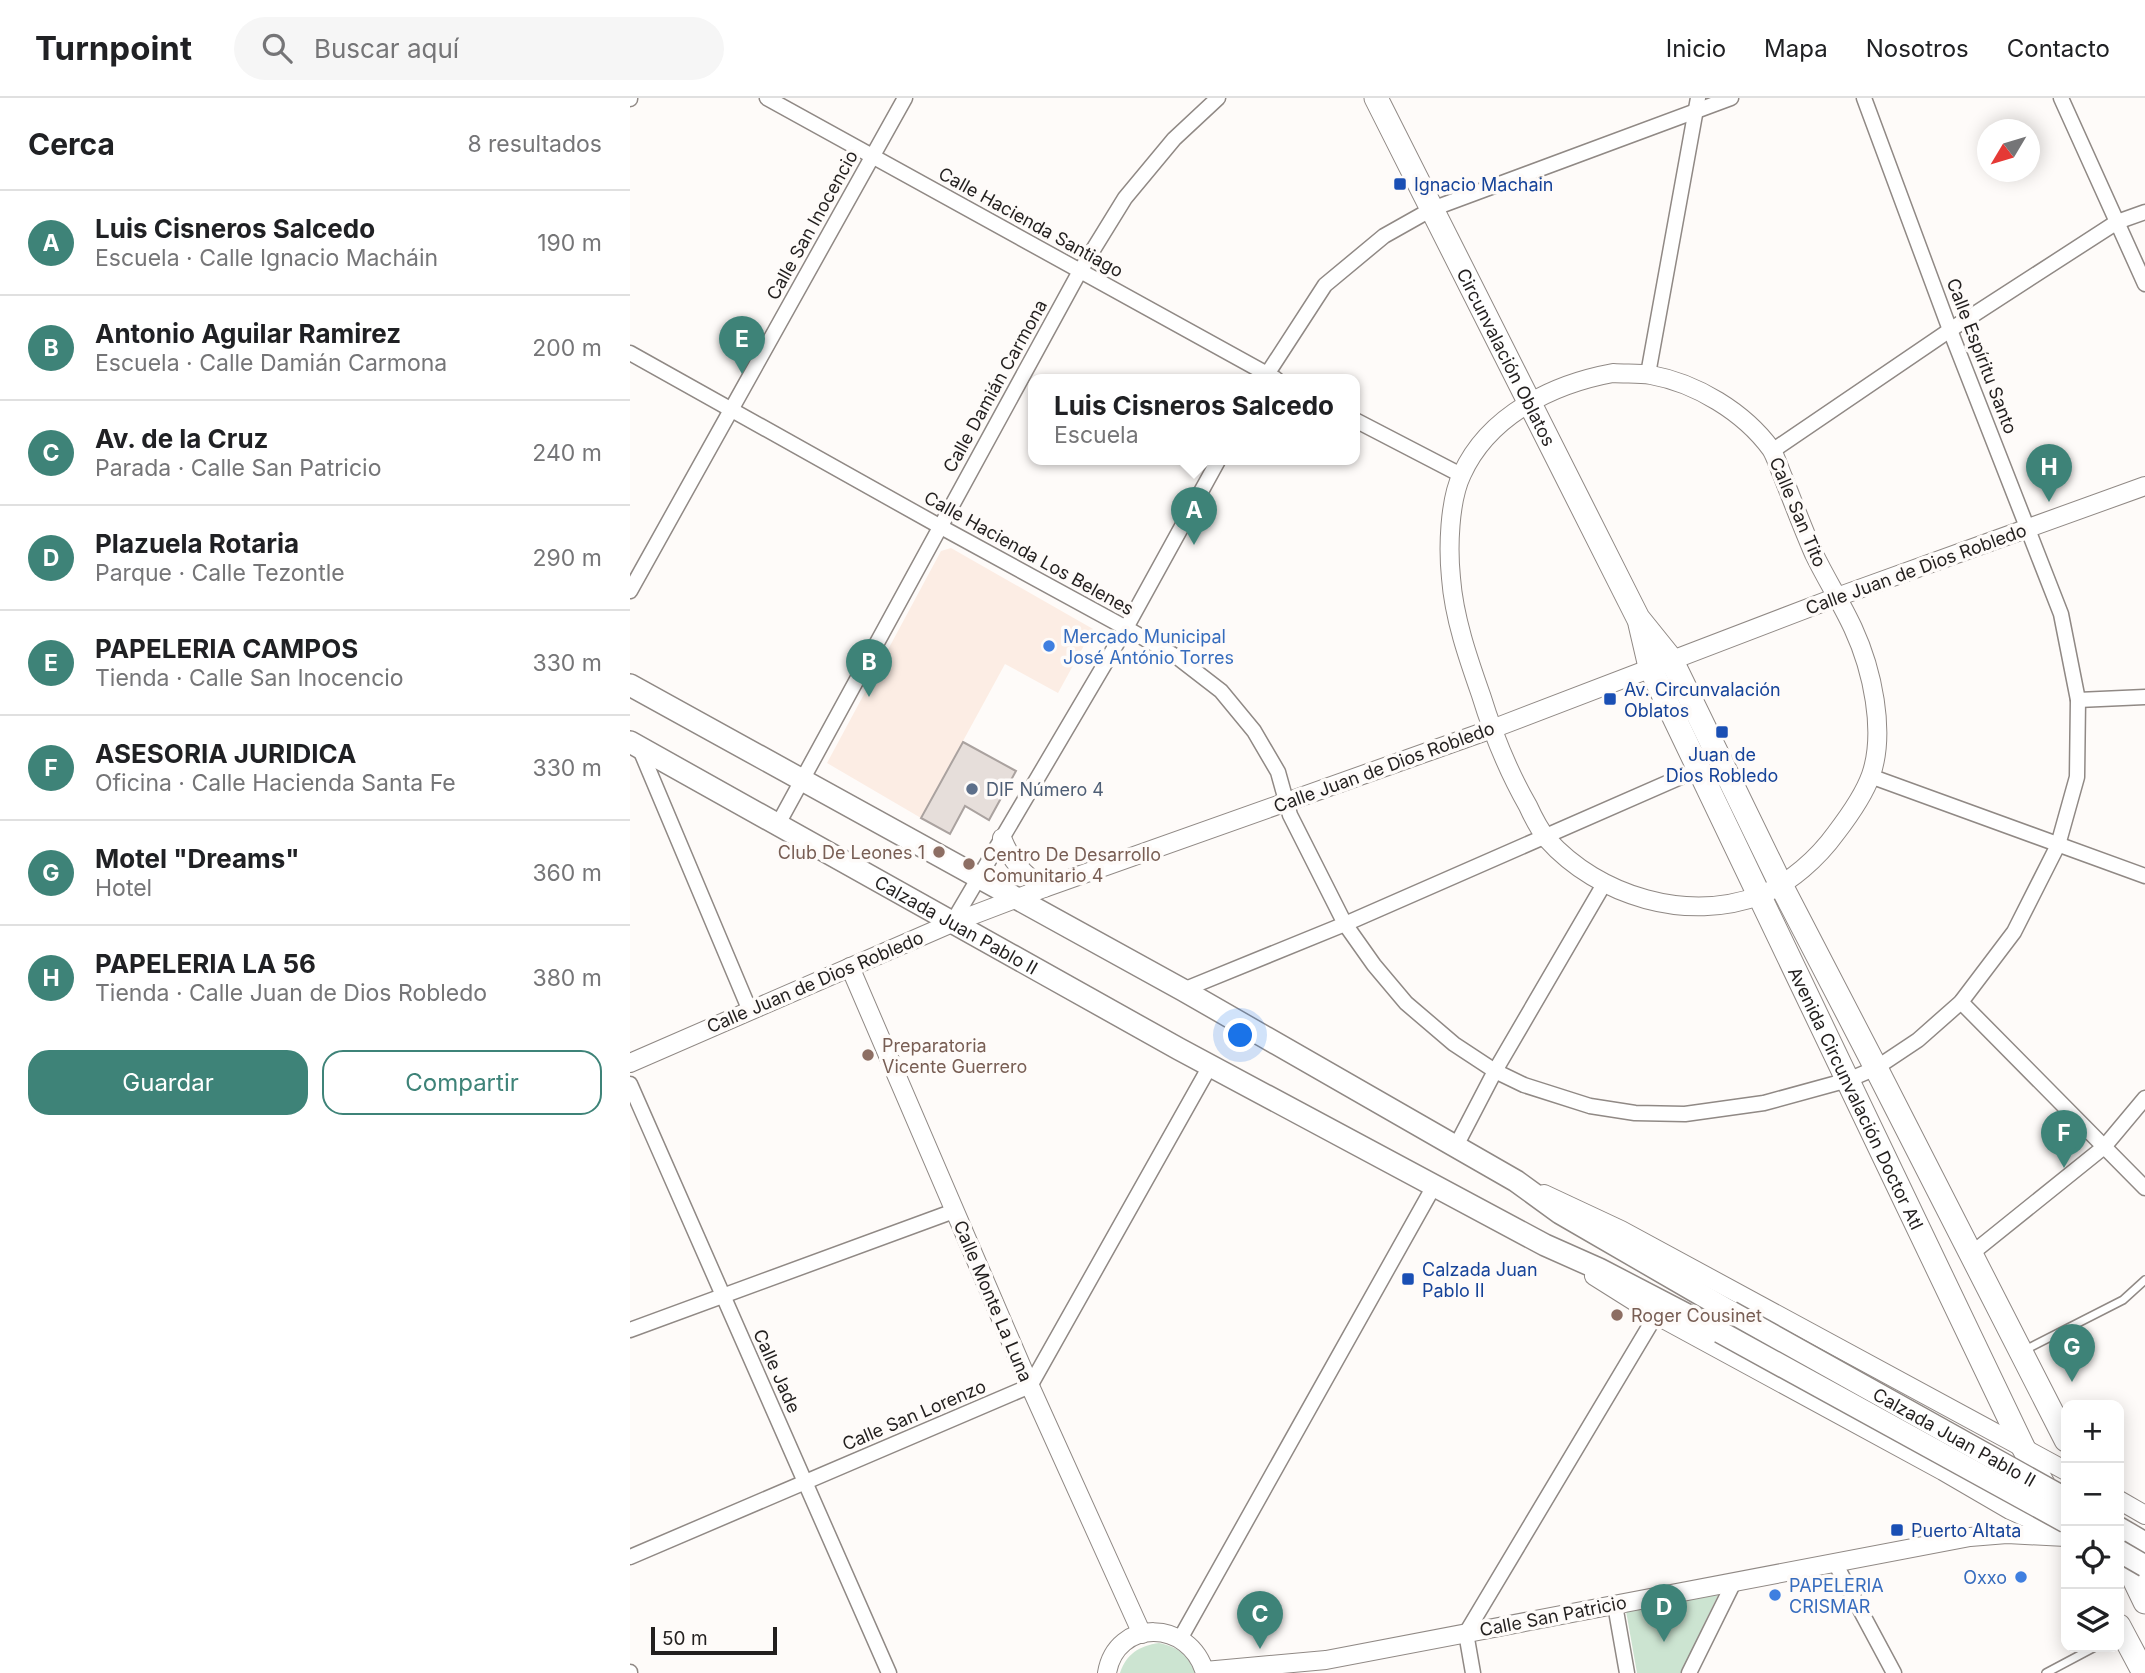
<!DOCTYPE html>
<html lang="es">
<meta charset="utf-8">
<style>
body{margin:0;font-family:Inter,sans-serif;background:#f6f6f6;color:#202124}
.controls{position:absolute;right:21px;bottom:21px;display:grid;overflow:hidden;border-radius:14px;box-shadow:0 4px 18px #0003}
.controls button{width:63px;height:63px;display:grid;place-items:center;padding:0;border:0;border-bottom:2px solid #e0e0e0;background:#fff;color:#202124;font:35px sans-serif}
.compass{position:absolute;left:1347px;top:21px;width:63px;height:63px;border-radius:50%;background:#fff;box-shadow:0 4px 18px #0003;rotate:232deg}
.scale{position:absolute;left:21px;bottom:18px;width:126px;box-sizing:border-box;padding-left:7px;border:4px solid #221f1e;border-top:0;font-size:19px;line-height:24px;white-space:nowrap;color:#221f1e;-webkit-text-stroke:5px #fefbf9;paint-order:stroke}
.you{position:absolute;left:611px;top:938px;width:24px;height:24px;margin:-18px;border:5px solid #fff;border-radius:50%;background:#1a73e8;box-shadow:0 0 0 10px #1a73e833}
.badge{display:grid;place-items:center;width:46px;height:46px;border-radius:50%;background:#3e8378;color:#fff;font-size:23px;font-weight:700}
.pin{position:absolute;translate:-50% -58px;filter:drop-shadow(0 2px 4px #0008)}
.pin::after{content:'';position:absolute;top:37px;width:24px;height:21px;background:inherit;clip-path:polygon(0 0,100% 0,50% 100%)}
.popup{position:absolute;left:398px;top:276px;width:332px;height:91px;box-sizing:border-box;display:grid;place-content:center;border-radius:14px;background:#fff;filter:drop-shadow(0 2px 5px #0005);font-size:23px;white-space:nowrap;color:#757577}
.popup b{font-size:26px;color:#202124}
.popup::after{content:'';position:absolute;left:50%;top:100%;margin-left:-14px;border:14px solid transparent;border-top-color:#fff}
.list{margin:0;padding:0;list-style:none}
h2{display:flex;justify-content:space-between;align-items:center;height:91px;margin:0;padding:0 28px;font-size:30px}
h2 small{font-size:23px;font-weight:400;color:#757577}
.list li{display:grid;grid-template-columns:46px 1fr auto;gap:21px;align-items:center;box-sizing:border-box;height:105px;padding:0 28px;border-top:2px solid #e0e0e0}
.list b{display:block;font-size:26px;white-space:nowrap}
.list p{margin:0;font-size:23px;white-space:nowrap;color:#757577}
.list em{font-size:23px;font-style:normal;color:#757577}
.actions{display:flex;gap:14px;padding:21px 28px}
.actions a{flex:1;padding:16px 0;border:2px solid #3e8378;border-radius:21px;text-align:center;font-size:24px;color:#3e8378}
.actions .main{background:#3e8378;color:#fff}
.icon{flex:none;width:38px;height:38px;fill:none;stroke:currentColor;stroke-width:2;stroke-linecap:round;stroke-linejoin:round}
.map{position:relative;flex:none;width:1515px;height:1575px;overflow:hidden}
header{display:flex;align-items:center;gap:42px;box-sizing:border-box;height:98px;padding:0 35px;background:#fff;border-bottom:2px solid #e0e0e0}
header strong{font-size:33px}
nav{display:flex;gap:38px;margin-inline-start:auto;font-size:24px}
.search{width:490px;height:63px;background:#f6f6f6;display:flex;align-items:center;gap:18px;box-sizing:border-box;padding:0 24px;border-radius:38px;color:#757577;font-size:26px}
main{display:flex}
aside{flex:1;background:#fff}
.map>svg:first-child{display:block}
</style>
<header>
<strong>Turnpoint</strong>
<div class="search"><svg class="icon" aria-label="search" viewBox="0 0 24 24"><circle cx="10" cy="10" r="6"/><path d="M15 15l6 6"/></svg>Buscar aquí</div>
<nav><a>Inicio</a><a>Mapa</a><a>Nosotros</a><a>Contacto</a></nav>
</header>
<main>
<aside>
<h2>Cerca<small>8 resultados</small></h2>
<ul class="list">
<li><span class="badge">A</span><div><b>Luis Cisneros Salcedo</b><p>Escuela · Calle Ignacio Macháin</p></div><em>190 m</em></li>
<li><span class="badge">B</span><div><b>Antonio Aguilar Ramirez</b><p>Escuela · Calle Damián Carmona</p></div><em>200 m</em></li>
<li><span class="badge">C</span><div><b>Av. de la Cruz</b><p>Parada · Calle San Patricio</p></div><em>240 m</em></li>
<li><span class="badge">D</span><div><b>Plazuela Rotaria</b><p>Parque · Calle Tezontle</p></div><em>290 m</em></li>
<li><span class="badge">E</span><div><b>PAPELERIA CAMPOS</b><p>Tienda · Calle San Inocencio</p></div><em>330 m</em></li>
<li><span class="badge">F</span><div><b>ASESORIA JURIDICA</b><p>Oficina · Calle Hacienda Santa Fe</p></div><em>330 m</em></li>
<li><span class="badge">G</span><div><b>Motel &quot;Dreams&quot;</b><p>Hotel</p></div><em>360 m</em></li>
<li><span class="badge">H</span><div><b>PAPELERIA LA 56</b><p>Tienda · Calle Juan de Dios Robledo</p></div><em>380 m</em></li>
</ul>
<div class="actions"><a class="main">Guardar</a><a>Compartir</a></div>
</aside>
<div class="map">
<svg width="1515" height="1575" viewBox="0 0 1515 1575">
<rect width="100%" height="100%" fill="#fefbf9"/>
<polygon fill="#fcede4" points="321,450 463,531 428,595 375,566 291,720 197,665 311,453"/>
<g fill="#cce4d1">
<polygon points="1088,1497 1051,1575 1007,1575 996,1513"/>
<path d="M 529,1545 C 548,1549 558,1557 565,1575 L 490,1575 C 496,1556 509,1548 529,1545 Z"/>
</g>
<polygon fill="#e6deda" stroke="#aaa29f" stroke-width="2" points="333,644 386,673 359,722 335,708 320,736 291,720"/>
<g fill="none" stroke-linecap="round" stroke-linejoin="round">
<g stroke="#908985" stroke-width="10">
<g id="service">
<polyline points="1395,1252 1493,1202 1515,1182"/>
<polyline points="1416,1575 1465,1549"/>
</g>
</g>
<g stroke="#908985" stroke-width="17">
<g id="minor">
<polyline points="137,0 646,281"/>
<polyline points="1431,0 1515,186"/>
<polyline points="0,1 0,0"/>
<polyline points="0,255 311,429 496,530 547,559 591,593 624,633 648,674 660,717 715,826 744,867 776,905 824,946 865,973 894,987 960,1008 1005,1015 1055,1016 1134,1005 1218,982 1246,970 1288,942 1331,904 1384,834 1428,747 1447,679 1448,602 1431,516 1320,232 1234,0"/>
<polyline points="1018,276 1068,0"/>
<polyline points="634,281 695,187 754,138 802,111 1101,0"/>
<polyline points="725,322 831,377"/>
<polyline points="1142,353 1320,232 1487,124 1515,114"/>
<polyline points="0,493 275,0"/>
<polyline points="1448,602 1515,599"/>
<polyline points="9,649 120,913"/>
<polyline points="1240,678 1515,778"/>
<polyline points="147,728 450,173 495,100 544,41 588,0"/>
<polyline points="322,825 496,530 589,361"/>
<polyline points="553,892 715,826 1069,671"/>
<polyline points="1331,904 1515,1090"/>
<polyline points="0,986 259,1575"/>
<polyline points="826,1048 865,973 974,786"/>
<polyline points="1341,1156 1474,1049 1515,1000"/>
<polyline points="0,1232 324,1113"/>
<polyline points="0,1459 400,1288 580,968"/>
<polyline points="1205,1465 1264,1575"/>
<polyline points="985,1507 997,1575"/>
<polyline points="550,1541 804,1088"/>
<polyline points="0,1574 0,1575"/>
<polyline points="843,1575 836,1535 1026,1217"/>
<polyline points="1059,1575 1104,1484"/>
</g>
</g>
<g stroke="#908985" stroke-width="20">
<g id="tertiary">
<path d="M 983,275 C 996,276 1009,275 1021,277 C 1066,285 1114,314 1141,351 C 1146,359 1149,370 1153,379 C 1163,404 1173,431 1184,456 C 1196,481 1211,504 1223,530 C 1242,571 1256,633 1241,677 C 1234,697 1219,718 1206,735 C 1188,760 1160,785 1131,797 C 1058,825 969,799 917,741 C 909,731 903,719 898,708 C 878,673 863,636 851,597 C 838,560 824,520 821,480 C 818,451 819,403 832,376 C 859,317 923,286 983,275 Z"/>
<path d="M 372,740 C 381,763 394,777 414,790"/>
<polyline points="220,869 400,1288 512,1536"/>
<polyline points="0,965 322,825 414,790 862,631 1207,499 1515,388"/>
<polyline points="914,1096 991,1132 1436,1373"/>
<polyline points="964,1178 1026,1217 1313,1373 1380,1412 1433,1436"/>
<polyline points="1489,1402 1515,1417"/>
<polyline points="575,1573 696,1562 1340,1439 1377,1436 1436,1439"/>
<path d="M 477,1575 C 486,1520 560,1521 575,1575"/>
</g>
</g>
<g stroke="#908985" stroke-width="24">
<g id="secondary">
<polyline points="0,587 553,892 886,1083 930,1115 1101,1214"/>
<path id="s1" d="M 0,644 L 549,951 L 915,1147 L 969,1171 L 1090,1234"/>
<polyline points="1489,1430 1515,1445"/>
</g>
</g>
<g stroke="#908985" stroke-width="25">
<g id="primary">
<path id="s2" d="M 746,0 L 1008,520 L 1041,561 L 1151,787 L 1246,970 L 1436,1342"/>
<path id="s3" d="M 1010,526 L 1020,569 L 1393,1349 L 1419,1397"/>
<polyline points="1489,1450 1515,1504"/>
<polyline points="1489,1528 1514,1575"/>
</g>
</g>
<use href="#service" stroke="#fff" stroke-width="7"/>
<use href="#minor" stroke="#fff" stroke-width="14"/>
<use href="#tertiary" stroke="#fff" stroke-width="18"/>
<use href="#secondary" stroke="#fff" stroke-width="21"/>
<use href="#primary" stroke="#fff" stroke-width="23"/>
<g stroke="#908985" stroke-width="24" stroke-linecap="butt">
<g id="secondary-bridge">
<path id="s4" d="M 1101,1214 L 1436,1401"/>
<polyline points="1090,1234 1436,1424"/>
<polyline points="1489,1453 1515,1468"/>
</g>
</g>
<use href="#secondary-bridge" stroke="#fff" stroke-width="21"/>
</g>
<g fill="#1a4fb4" stroke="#fefbf9" stroke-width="2.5">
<rect x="763" y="79" width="14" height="14" rx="3.5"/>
<rect x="973" y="594" width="14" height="14" rx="3.5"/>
<rect x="1085" y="627" width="14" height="14" rx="3.5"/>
<rect x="771" y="1174" width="14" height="14" rx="3.5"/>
<rect x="1260" y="1425" width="14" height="14" rx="3.5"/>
</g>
<g fill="#3f7fe0" stroke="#fefbf9" stroke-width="2.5">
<circle cx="419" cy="548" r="7"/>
<circle cx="1391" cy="1479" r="7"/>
<circle cx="1145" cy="1497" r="7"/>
</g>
<circle fill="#5c6f8a" stroke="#fefbf9" stroke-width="2.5" cx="342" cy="691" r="7"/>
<g fill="#8d6e63" stroke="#fefbf9" stroke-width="2.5">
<circle cx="309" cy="754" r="7"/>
<circle cx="339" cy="766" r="7"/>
<circle cx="238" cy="957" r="7"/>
<circle cx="987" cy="1217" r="7"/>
</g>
<g text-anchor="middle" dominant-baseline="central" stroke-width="7" stroke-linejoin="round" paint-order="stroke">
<g font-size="18" fill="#164399" stroke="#fefbf9" text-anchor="start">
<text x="784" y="86">Ignacio Machain</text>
<text x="994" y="591">Av. Circunvalación<tspan x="994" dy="21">Oblatos</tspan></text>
<text x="1092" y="656" text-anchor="middle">Juan de<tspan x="1092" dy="21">Dios Robledo</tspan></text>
<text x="792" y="1171">Calzada Juan<tspan x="792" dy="21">Pablo II</tspan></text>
<text x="1281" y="1432">Puerto Altata</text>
</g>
<g font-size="18" fill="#221f1e" stroke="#fefbf9">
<text transform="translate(401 124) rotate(29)">Calle Hacienda Santiago</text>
<text transform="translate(182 127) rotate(-61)">Calle San Inocencio</text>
<text transform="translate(1352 258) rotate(69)">Calle Espíritu Santo</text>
<text stroke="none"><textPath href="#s2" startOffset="290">Circunvalación Oblatos</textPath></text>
<text transform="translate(365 288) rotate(-61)">Calle Damián Carmona</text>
<text transform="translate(1168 414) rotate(67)">Calle San Tito</text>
<text transform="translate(399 455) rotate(29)">Calle Hacienda Los Belenes</text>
<text transform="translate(1286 471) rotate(-20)">Calle Juan de Dios Robledo</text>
<text transform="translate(754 669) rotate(-20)">Calle Juan de Dios Robledo</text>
<text stroke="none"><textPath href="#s1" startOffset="374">Calzada Juan Pablo II</textPath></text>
<text transform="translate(185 884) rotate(-23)">Calle Juan de Dios Robledo</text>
<text stroke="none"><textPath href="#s3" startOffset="522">Avenida Circunvalación Doctor Atl</textPath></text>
<text transform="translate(363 1203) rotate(67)">Calle Monte La Luna</text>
<text transform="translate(147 1273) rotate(66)">Calle Jade</text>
<text transform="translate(284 1317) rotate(-23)">Calle San Lorenzo</text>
<text stroke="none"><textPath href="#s4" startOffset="256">Calzada Juan Pablo II</textPath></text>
<text transform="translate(923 1518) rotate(-11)">Calle San Patricio</text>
</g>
<g font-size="18" fill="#366cbe" stroke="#fefbf9" text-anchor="start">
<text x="433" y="538">Mercado Municipal<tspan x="433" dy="21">José António Torres</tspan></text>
<text x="1377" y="1479" text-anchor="end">Oxxo</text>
<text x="1159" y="1487">PAPELERIA<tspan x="1159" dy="21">CRISMAR</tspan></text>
</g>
<g font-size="18" fill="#4e5e75" stroke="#fefbf9" text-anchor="start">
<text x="356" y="691">DIF Número 4</text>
</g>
<g font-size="18" fill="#785e54" stroke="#fefbf9" text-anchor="start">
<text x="295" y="754" text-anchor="end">Club De Leones 1</text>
<text x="353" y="756">Centro De Desarrollo<tspan x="353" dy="21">Comunitario 4</tspan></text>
<text x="252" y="947">Preparatoria<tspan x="252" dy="21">Vicente Guerrero</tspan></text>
<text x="1001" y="1217">Roger Cousinet</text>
</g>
</g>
</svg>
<div class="controls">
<button>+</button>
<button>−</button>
<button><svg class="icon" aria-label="locate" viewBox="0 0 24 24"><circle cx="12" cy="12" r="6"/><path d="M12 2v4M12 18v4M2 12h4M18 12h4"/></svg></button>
<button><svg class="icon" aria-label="layers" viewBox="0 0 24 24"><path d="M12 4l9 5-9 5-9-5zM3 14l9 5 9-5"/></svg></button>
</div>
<svg class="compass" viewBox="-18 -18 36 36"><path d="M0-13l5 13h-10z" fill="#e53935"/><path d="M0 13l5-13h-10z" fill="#757577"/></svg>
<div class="scale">50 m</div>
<div class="you"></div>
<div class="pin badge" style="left:564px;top:447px">A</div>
<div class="popup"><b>Luis Cisneros Salcedo</b>Escuela</div>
<div class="pin badge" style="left:239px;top:599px">B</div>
<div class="pin badge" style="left:630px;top:1551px">C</div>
<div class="pin badge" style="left:1034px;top:1544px">D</div>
<div class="pin badge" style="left:112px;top:276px">E</div>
<div class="pin badge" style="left:1434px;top:1070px">F</div>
<div class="pin badge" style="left:1442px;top:1284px">G</div>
<div class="pin badge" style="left:1419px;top:404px">H</div>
</div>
</main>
